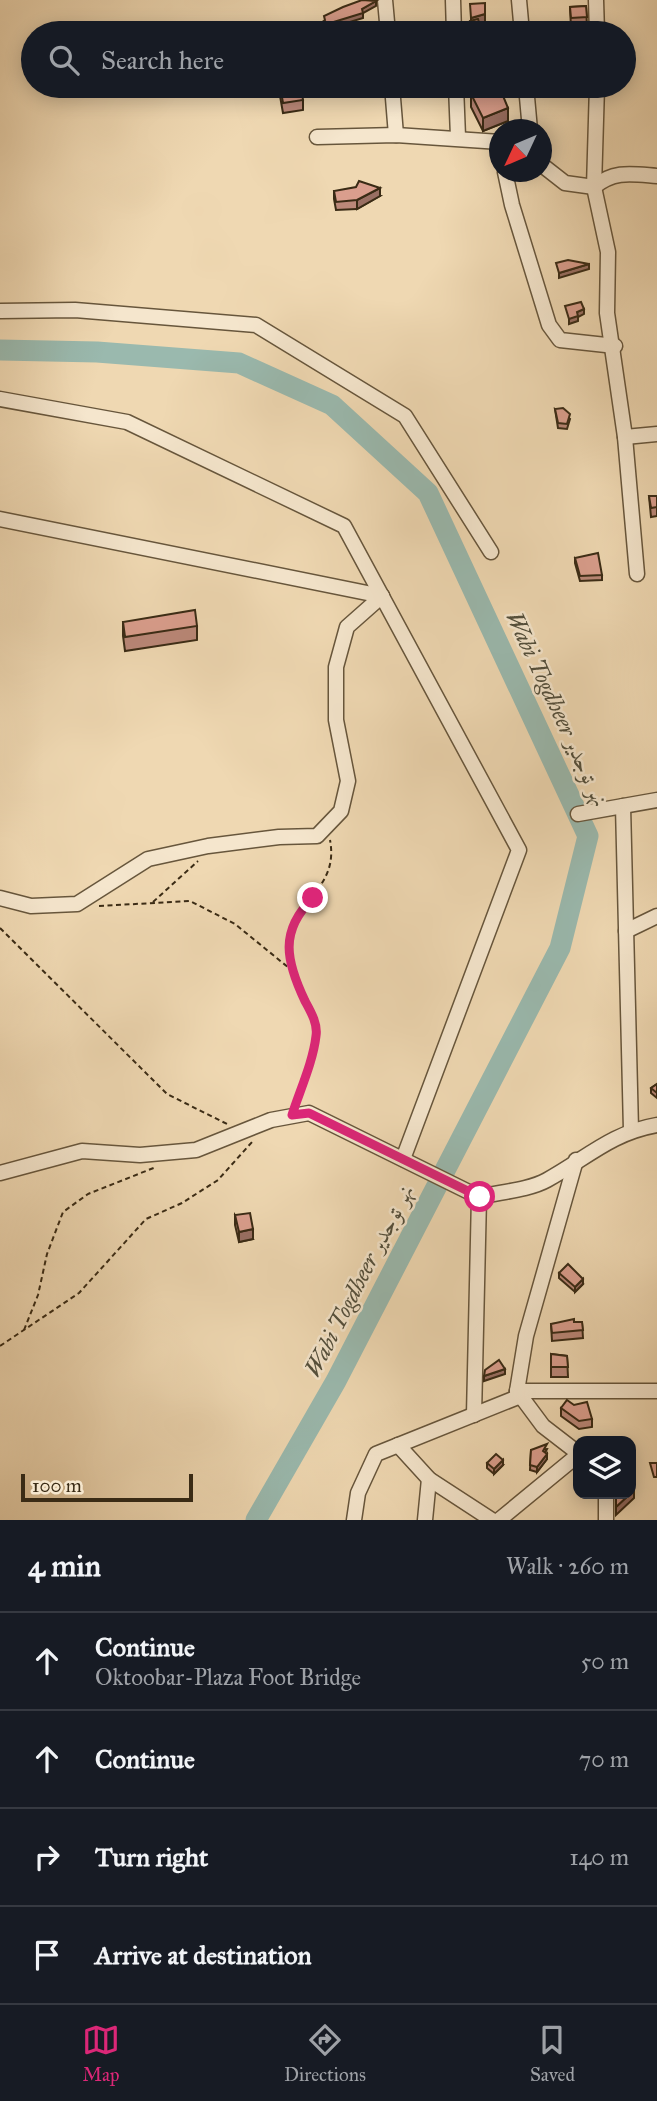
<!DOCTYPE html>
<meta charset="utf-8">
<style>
body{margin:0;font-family:"IM FELL Great Primer",Amiri,serif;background:#20242c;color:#f1f3f6}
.controls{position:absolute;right:21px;bottom:21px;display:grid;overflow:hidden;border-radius:14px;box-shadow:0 4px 18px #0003}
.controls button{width:63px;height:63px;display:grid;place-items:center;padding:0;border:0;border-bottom:2px solid #363941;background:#171b24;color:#f1f3f6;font:35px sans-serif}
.compass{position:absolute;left:489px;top:119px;width:63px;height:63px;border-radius:50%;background:#171b24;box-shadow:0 4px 18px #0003;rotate:226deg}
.scale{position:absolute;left:21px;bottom:18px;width:172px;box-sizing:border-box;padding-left:7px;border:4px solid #3a2b15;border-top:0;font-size:19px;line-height:24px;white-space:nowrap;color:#3a2b15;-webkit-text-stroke:5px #f5e6cd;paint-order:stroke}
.stop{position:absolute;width:21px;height:21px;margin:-16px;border:5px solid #db2777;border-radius:50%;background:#fff}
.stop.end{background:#db2777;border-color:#fff;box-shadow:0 2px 7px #0008}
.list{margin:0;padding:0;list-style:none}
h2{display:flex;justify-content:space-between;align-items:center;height:91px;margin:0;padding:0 28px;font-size:30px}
h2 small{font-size:23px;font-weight:400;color:#9ea1a6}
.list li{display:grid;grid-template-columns:46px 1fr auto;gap:21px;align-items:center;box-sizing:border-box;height:98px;padding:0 28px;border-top:2px solid #363941}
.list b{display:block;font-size:26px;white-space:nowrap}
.list p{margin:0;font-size:23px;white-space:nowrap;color:#9ea1a6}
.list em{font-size:23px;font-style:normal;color:#9ea1a6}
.icon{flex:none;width:38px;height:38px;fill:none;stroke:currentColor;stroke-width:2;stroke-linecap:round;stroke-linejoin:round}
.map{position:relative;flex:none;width:657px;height:1520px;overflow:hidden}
.search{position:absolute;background:#171b24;box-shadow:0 4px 18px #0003;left:21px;right:21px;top:21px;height:77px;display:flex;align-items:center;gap:18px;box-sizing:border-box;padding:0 24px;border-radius:38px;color:#9ea1a6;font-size:26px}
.sheet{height:483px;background:#171b24}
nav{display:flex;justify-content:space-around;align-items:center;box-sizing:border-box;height:98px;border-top:2px solid #363941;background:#171b24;font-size:19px;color:#9ea1a6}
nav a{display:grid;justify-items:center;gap:4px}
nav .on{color:#db2777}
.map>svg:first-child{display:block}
</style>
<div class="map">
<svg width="657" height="1520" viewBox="0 0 657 1520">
<rect width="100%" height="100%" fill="#efd8b2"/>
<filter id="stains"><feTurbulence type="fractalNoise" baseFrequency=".00286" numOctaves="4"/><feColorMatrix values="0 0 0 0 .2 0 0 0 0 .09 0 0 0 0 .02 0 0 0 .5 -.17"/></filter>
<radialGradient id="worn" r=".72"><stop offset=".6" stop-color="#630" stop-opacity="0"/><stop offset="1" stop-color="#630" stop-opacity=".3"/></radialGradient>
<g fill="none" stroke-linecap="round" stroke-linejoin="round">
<polyline stroke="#9ab9ae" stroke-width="21" points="0,350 97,352 239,363 332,405 428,493 588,836 560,948 336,1381 256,1520"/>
<g stroke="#67563c" stroke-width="17">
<g id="minor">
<polyline points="385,0 388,33"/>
<polyline points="453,0 454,33"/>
<polyline points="519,0 522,33"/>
<polyline points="596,0 597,33"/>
<polyline points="392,86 396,135"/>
<polyline points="456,86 458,137"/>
<polyline points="526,86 530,130"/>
<polyline points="597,86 594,187 608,252 607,313 625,437 657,434"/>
<polyline points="317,137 396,135 500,142"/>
<path d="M 542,165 L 565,183 L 594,187 C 614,170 632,174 657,176"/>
<polyline points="505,172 512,205 549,325 560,340 615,346"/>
<polyline points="0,311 75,310 256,325 405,416 491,552"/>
<polyline points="0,399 127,422 344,526 519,850 403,1159"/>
<polyline points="625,437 637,574"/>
<polyline points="0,519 382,596"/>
<polyline points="623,806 631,1130"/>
<polyline points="578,814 657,800"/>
<polyline points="0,898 31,906 77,904 148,859 208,846 279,837 317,836 341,811 348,781 336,720 336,667 347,627 382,596"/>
<polyline points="626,931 657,916"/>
<polyline points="576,1160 526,1336 517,1391 657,1391"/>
<polyline points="0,1173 82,1151 140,1155 196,1150 271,1120 309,1113 479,1197"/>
<path d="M 479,1197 C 500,1192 529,1190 547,1180 C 587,1158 611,1133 657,1125"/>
<polyline points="517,1391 543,1426 578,1453"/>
<polyline points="474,1415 479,1197"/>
<polyline points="398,1445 429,1479 492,1520"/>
<polyline points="354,1520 358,1493 376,1454 518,1397"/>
<polyline points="425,1520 429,1479"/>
<polyline points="499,1520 578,1455"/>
<polyline points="606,1520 606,1494"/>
</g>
</g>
<g stroke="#3a2b15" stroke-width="2" stroke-dasharray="5 3.5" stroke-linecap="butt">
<polyline points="153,902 198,861"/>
<polyline points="99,906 190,901 235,924 289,968"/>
<polyline points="0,928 167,1094 227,1124"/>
<path d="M 296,1103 C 302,1082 315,1057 316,1036 C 319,1002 283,978 289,939 C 296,898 339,888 330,840"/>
<polyline points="24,1330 38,1295 47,1254 63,1212 88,1194 156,1167"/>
<polyline points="0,1346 79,1293 146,1219 182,1203 218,1180 252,1142"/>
</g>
<use href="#minor" stroke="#f5e6cd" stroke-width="14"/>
</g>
<g fill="#bb8879" stroke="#3a2b15" stroke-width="2">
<polygon points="586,6 587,27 571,28 570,7"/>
<polygon points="624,48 634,55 634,65 624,67"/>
<polygon points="280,86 303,100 303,110 283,113 280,96"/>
<polygon points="477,86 499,86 508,121 483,131 471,107 471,94 478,90"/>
<polygon points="334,191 380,196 357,209 336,210 334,199"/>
<polygon points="555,409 570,419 567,429 558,428"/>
<polygon points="649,496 657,496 657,516 651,517"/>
<polygon points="575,558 602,575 602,580 580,581 575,563"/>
<polygon points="123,622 197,626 197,640 125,651 123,636"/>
<polygon points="657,1084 657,1098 651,1093 651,1088"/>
<polygon points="235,1215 253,1239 239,1242 235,1225"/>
<polygon points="559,1273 583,1284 575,1292 559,1278"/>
<polygon points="582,1322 583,1338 552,1341 551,1324"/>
<polygon points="551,1354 567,1356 568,1377 551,1377"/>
<polygon points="561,1408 592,1419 592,1427 579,1429 561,1416"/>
<polygon points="547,1449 545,1453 547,1459 537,1472 530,1470 531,1450"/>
<polygon points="487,1463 503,1465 494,1474 487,1468"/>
</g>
<g fill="#996f63" stroke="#3a2b15" stroke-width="2">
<polygon points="376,1 376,6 363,13 363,18 314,33 314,28 362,9"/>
<polygon points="485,14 485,24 471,28 471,18"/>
<polygon points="508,108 508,121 483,131 483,118"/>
<polygon points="380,188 380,196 357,209 357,200"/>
<polygon points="589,264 589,269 559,278 559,273"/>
<polygon points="584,309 584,314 578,317 578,321 569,324 569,319 577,312"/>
<polygon points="253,1229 253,1239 239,1242 239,1232"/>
<polygon points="583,1279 583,1284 575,1292 575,1287"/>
<polygon points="505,1369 505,1374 484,1381 484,1376"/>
<polygon points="547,1454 547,1459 537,1472 537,1467"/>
<polygon points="503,1460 503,1465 494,1474 494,1469"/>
<polygon points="634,1490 634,1498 616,1515 616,1507"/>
</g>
<g fill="#da9e8d" stroke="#3a2b15" stroke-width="2">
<polygon points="362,0 376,1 362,9 363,13 314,28 325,20 324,16 343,7"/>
<polygon points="485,3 485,14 471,18 470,4"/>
<polygon points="586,6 587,17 571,18 570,7"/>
<polygon points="478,19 482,33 473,33 470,21"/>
<polygon points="632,46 634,55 624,57 624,48"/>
<polygon points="280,86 301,86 303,100 283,103"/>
<polygon points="481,86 499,86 508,108 483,118 471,94 481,89"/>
<polygon points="359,181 380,188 357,200 336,202 334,191 356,187"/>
<polygon points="568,260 589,264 559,273 556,263"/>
<polygon points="581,302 584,309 577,312 578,316 569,319 565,306"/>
<polygon points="563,408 570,414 567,424 558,423 555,409"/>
<polygon points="649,496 657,496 657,507 651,508"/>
<polygon points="598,553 602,575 580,576 575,558"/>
<polygon points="195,610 197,626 125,637 123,622"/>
<polygon points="657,1084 657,1093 651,1088"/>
<polygon points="250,1213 253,1229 239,1232 235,1215"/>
<polygon points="568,1264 583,1279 575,1287 559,1273"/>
<polygon points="574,1319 574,1322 582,1322 583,1330 552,1333 551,1324"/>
<polygon points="551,1354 567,1356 568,1367 551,1367"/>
<polygon points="499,1360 505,1369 484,1376 485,1370"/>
<polygon points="567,1400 574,1405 587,1402 592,1419 579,1421 561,1408"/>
<polygon points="547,1444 543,1451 547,1454 537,1467 530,1465 531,1450"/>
<polygon points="496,1454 503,1460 494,1469 487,1463"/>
<polygon points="650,1463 657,1463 657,1477 654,1477"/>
<polygon points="616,1494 630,1494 616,1507"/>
</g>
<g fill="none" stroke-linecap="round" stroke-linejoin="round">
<path stroke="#db2777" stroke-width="9" d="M 313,898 C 279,931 286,961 305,1001 C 311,1012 318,1024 316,1036 C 313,1062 300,1090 292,1115 L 309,1113 L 480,1197"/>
</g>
<g text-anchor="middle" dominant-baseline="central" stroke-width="5" stroke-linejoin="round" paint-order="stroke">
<g font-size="23" font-style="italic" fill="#524e3b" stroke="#f5e6cd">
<text transform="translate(558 709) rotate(65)">Wabi Togdheer نهر توجدير</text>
<text transform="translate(359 1280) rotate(-63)">Wabi Togdheer نهر توجدير</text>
</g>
</g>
<rect width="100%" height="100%" filter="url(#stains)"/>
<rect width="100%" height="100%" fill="url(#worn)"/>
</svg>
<div class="controls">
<button><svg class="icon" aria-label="layers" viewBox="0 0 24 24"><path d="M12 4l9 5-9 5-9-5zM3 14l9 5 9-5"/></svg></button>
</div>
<svg class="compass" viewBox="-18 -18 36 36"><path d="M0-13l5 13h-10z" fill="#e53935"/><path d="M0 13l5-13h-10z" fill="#9ea1a6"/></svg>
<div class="scale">100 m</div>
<div class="stop" style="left:480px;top:1197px"></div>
<div class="stop end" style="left:313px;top:898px"></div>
<div class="search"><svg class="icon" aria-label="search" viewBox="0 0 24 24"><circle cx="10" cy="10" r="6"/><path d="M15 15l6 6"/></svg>Search here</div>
</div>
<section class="sheet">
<h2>4 min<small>Walk · 260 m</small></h2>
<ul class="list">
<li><svg class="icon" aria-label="ahead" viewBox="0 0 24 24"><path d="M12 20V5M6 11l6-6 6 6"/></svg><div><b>Continue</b><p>Oktoobar-Plaza Foot Bridge</p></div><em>50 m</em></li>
<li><svg class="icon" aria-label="ahead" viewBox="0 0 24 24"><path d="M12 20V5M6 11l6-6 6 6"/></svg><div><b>Continue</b></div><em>70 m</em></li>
<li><svg class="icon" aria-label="right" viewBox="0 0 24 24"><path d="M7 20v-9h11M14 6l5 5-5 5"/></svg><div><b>Turn right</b></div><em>140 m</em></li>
<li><svg class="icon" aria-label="arrive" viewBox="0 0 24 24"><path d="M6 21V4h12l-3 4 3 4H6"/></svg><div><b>Arrive at destination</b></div></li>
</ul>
</section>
<nav>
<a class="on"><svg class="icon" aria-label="map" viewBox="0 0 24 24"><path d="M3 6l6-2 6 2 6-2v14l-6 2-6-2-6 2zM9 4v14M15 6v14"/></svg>Map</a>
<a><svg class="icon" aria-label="directions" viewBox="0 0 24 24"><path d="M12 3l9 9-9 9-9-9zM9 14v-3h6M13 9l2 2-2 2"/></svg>Directions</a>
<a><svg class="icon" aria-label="saved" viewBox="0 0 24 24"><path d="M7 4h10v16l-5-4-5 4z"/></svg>Saved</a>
</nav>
